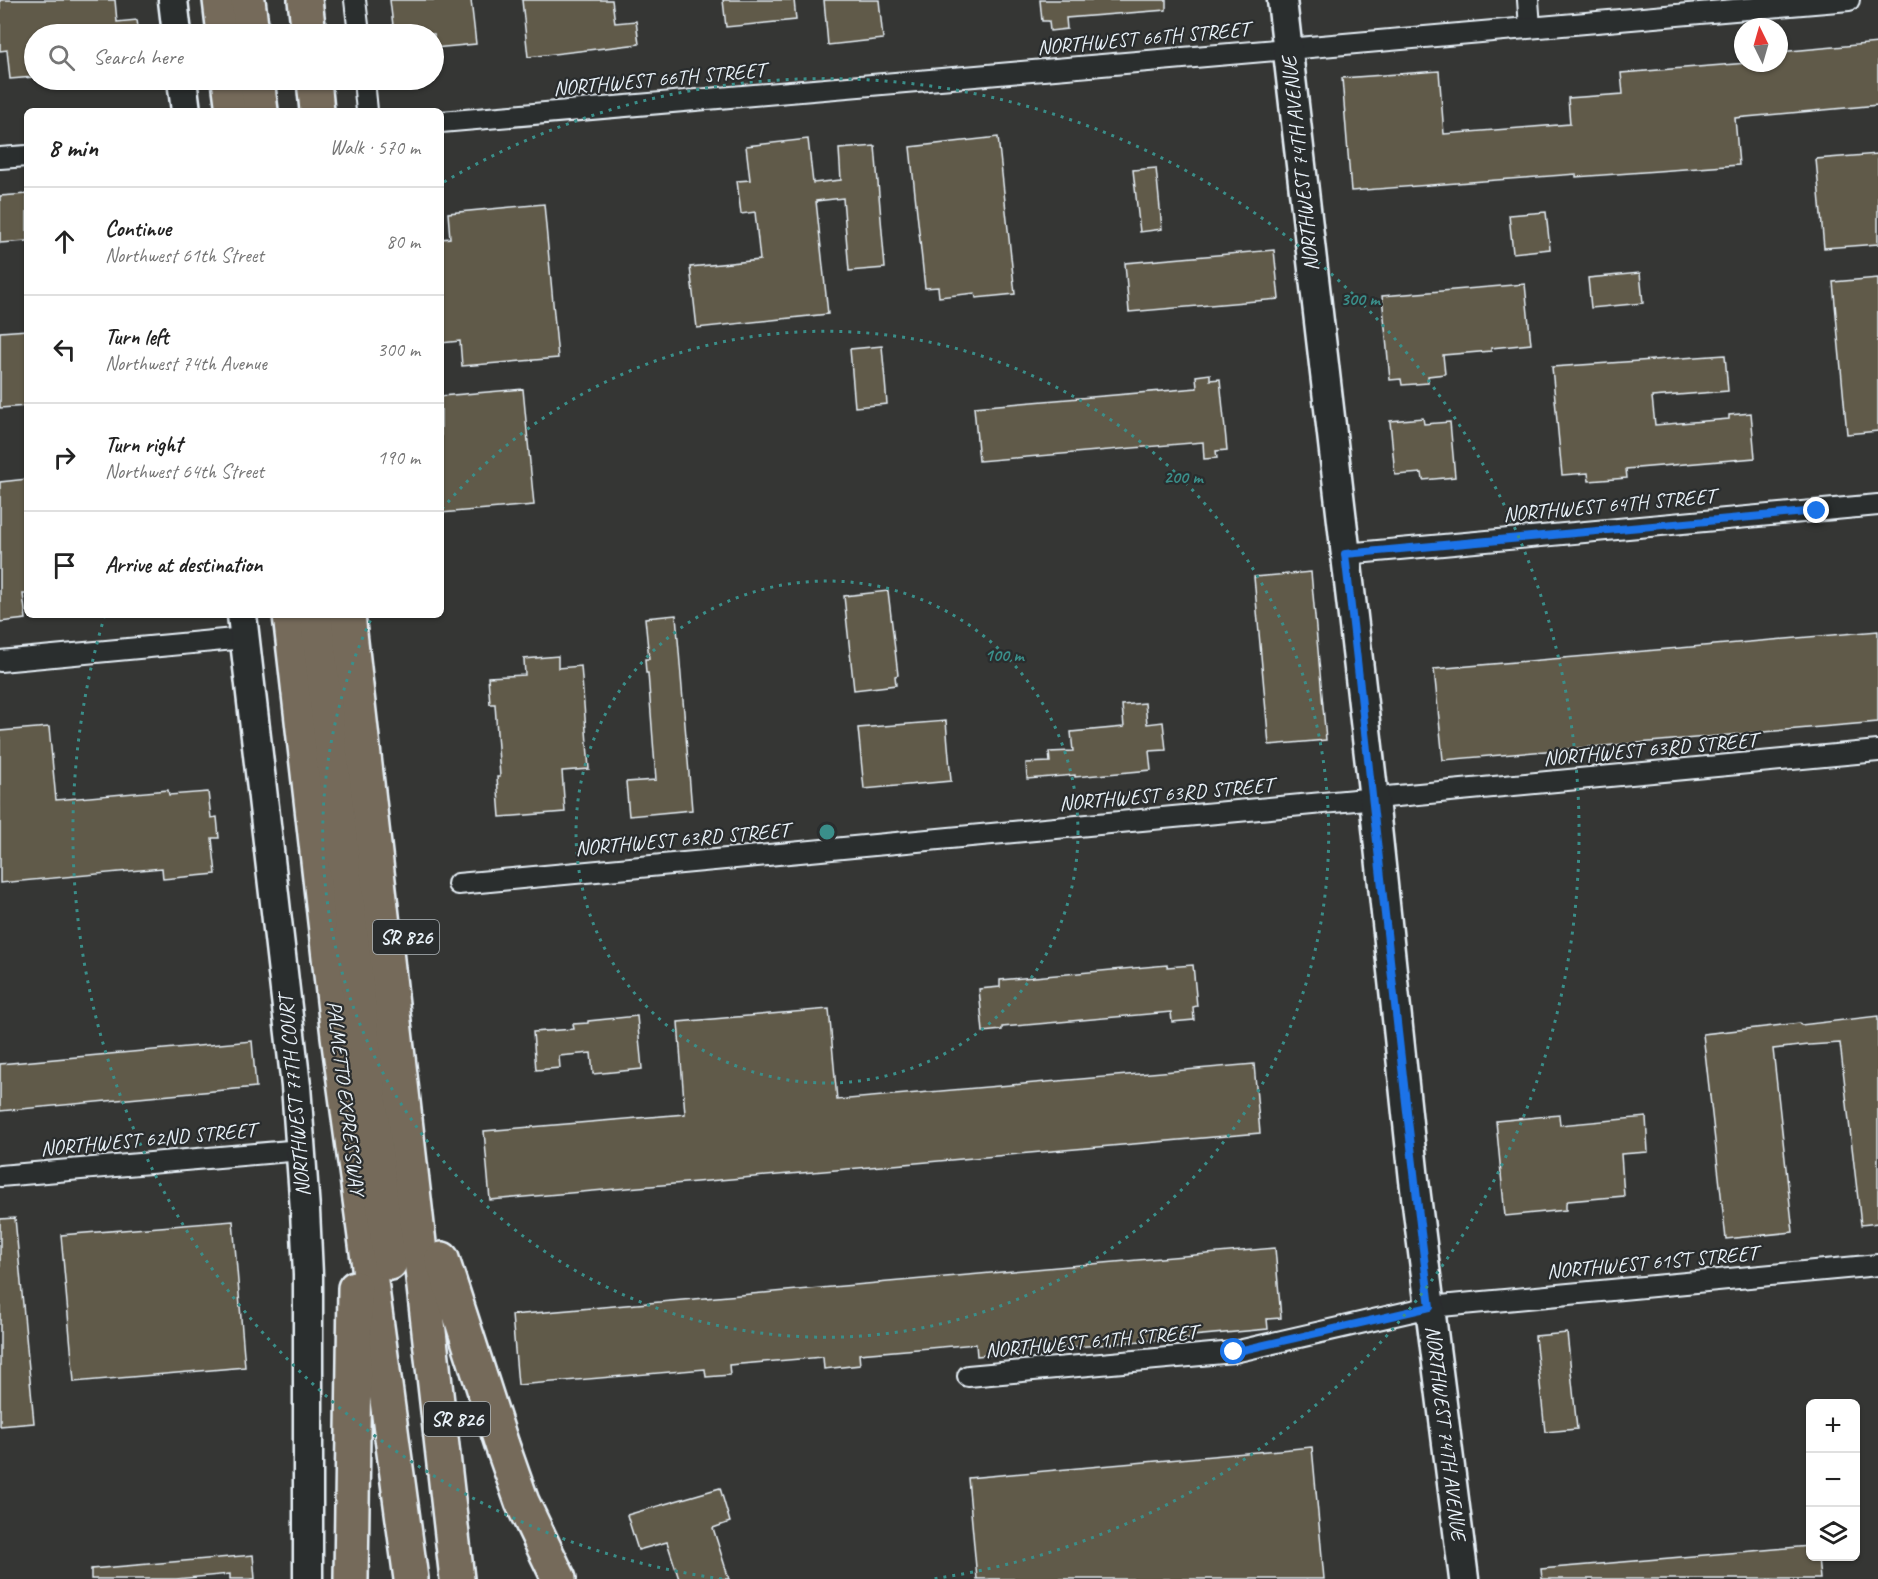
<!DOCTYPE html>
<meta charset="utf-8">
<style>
body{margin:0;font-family:Caveat,sans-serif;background:#f2f2f2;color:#222}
.controls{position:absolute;right:18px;bottom:18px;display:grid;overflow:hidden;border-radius:9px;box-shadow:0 2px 4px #0004}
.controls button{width:54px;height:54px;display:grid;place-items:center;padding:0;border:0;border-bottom:2px solid #e0e0e0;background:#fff;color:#222;font:30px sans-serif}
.compass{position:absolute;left:1734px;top:18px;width:54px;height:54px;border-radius:50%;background:#fff;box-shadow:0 2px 4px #0004;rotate:355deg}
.stop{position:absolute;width:18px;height:18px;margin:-14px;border:4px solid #1a73e8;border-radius:50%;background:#fff}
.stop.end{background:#1a73e8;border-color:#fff;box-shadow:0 2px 6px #0008}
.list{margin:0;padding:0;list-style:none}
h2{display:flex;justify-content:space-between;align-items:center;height:78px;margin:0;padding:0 24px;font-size:26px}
h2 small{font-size:20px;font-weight:400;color:#767676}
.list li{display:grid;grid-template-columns:39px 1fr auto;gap:18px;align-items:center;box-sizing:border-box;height:108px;padding:0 24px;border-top:2px solid #e0e0e0}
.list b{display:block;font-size:22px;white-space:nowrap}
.list p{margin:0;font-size:20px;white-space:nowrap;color:#767676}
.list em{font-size:20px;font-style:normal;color:#767676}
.icon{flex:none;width:33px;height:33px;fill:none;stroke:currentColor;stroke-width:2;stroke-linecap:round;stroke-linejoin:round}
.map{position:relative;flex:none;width:1878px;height:1579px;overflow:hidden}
.search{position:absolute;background:#fff;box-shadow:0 2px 4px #0004;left:24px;top:24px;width:420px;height:66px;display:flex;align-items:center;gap:15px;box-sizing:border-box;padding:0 21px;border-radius:33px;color:#767676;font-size:22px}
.panel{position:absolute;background:#fff;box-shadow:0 2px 4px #0004;left:24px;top:108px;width:420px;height:510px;border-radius:9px}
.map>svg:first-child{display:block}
</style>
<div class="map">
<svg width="1878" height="1579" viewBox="0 0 1878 1579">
<rect width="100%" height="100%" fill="#353634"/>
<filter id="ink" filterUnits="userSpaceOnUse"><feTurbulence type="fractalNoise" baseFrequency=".0167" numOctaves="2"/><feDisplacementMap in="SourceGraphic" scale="12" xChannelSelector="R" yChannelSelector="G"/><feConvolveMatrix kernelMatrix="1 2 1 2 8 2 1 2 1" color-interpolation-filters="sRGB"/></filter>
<g filter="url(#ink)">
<g fill="#615a4a" stroke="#e8f1f8" stroke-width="1.5">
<polygon points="0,0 115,0 117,22 137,20 139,34 34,34 34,77 10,79 7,50 0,51"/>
<polygon points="390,0 471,0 476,44 434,48 434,34 394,34"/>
<polygon points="522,0 612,0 615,23 636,21 639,44 528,57"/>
<polygon points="723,0 794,0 796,20 726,27"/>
<polygon points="824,0 879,0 883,39 828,45"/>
<polygon points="1040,0 1166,0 1166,10 1066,18 1067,29 1050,31 1049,21 1042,21"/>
<polygon points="1878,43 1878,105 1735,118 1739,165 1576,177 1576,174 1351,191 1342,78 1439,71 1444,134 1570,124 1568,98 1623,94 1621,73 1748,63 1779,63 1779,52"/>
<polygon points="998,137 1015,294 976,298 975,293 939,297 938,287 925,288 910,147"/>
<polygon points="808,139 813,183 841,180 839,149 875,146 885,268 849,271 843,198 816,201 828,314 697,328 690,267 760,260 755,212 741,214 737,181 750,180 746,146"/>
<polygon points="1878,154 1878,244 1824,248 1816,159"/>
<polygon points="1156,168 1162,229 1140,232 1133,170"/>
<polygon points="27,194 27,241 0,243 0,196"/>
<polygon points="544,204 558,358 462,366 460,341 441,343 441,239 450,238 448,213"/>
<polygon points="1546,212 1550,249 1513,253 1509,215"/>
<polygon points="1274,250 1279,299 1129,312 1125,263"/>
<polygon points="1640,273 1643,303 1591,308 1588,278"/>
<polygon points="1878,278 1878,431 1847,434 1833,282"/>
<polygon points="1525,284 1531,344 1491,348 1491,351 1443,355 1445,374 1428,376 1428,383 1402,385 1401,379 1390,380 1382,296"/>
<polygon points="27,330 27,406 0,408 0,332"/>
<polygon points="882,346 887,404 855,407 850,349"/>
<polygon points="1725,355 1728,391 1652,397 1655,425 1729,419 1729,415 1751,413 1755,458 1626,469 1627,478 1589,481 1588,473 1562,475 1552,367"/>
<polygon points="1210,374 1210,380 1220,379 1227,450 1216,451 1217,458 1204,459 1203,442 979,461 974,407 1197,388 1196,376"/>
<polygon points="523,389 534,505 441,513 441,396"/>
<polygon points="1423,418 1424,424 1450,422 1455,477 1423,480 1422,473 1395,475 1390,421"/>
<polygon points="27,479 27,594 23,594 26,619 0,622 0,482"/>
<polygon points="1311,572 1326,740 1269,745 1254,577"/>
<polygon points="888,591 898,675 895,676 896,685 854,690 844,596"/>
<polygon points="676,615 692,810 629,816 626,782 656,780 648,673 646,673 645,659 649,659 645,618"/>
<polygon points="1878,631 1878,722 1443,760 1434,669"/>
<polygon points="558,656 558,668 581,666 589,769 562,771 565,812 500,817 497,777 500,777 495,704 490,704 488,677 525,675 524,659"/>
<polygon points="1145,703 1147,724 1163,722 1166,750 1149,751 1151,770 1075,777 1075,775 1027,779 1026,763 1050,762 1049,752 1073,751 1071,732 1124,727 1122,705"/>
<polygon points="946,721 951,781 864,789 858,728"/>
<polygon points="49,727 56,800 168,790 169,795 208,792 211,818 217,817 219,838 212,838 216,874 163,879 162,868 0,883 0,731"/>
<polygon points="1167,965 1167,967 1193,965 1197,1006 1193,1007 1194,1020 1172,1022 1171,1012 1002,1027 1002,1030 983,1032 979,989 1000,987 1000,980"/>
<polygon points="829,1009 837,1100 1254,1064 1260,1133 490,1200 484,1131 685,1114 678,1022"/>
<polygon points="637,1016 642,1069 593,1074 591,1053 559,1056 560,1068 536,1070 533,1032 574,1029 573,1024 588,1023 588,1021"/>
<polygon points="1878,1016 1878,1223 1861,1225 1840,1043 1809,1045 1773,1049 1793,1232 1726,1239 1703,1034 1800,1023 1801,1025"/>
<polygon points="252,1041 256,1087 0,1111 0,1064"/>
<polygon points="1559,1115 1560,1125 1646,1117 1648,1152 1621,1154 1624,1196 1568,1201 1566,1203 1566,1210 1505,1216 1496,1121"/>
<polygon points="15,1218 34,1423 0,1426 0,1219"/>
<polygon points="233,1221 245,1367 74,1382 61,1235"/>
<polygon points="1275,1248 1281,1318 1267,1319 1268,1329 1192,1336 1192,1339 1163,1341 1163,1339 977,1356 976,1344 859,1354 860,1365 824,1369 823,1357 729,1365 730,1375 706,1377 705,1369 518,1385 512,1315"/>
<polygon points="1567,1333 1577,1429 1545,1432 1535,1336"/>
<polygon points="1312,1447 1324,1579 977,1579 968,1478"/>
<polygon points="720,1488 730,1522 713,1528 729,1579 679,1579 667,1542 638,1550 627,1515"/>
<polygon points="1810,1546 1810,1557 1818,1557 1820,1579 1542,1579 1541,1569"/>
<polygon points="253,1555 255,1579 230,1579 230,1574 176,1579 91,1579 91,1569"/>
</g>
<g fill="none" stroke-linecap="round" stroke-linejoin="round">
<g stroke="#e8f1f8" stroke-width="24">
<g id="street">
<polyline points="355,0 359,34"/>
<polyline points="1528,0 1530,27"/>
<polyline points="364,80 367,111"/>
<path d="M 441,122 C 910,82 1380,41 1849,0"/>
<polyline points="0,158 27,156"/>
<polyline points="1345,554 1878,505"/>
<polyline points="0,661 245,638"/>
<polyline points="458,884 1878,751"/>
<polyline points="0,1176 301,1150"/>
<polyline points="968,1376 1234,1352 1430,1307 1878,1265"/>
</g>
</g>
<g stroke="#e8f1f8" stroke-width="33">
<g id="secondary">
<polyline points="173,0 177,34"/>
<polyline points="1282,0 1374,799 1414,1180 1464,1579"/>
<polyline points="182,80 186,111"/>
<polyline points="242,615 296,1086 305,1210 308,1275 308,1579"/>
</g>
</g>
<g stroke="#e8f1f8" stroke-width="38">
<g id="highway">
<polyline points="220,0 224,34"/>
<polyline points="248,0 252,34"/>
<polyline points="305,0 309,34"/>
<polyline points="229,80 233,111"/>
<polyline points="257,80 261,111"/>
<polyline points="314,80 317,111"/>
<polyline points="290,615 338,1036 411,1579"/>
<polyline points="317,615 390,1263"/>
<polyline points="348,615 457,1579"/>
<polyline points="442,1259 502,1445 522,1502 559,1579"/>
<polyline points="351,1579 355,1288"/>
</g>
</g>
<use href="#street" stroke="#2a2d2e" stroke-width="20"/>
<use href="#secondary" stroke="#2a2d2e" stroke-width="28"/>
<use href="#highway" stroke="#746a5a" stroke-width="33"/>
</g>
</g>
<g fill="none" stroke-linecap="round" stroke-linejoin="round" filter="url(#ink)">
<path stroke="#1a73e8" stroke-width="8" d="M 1234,1352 L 1430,1307 C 1399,1056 1374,805 1345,554 L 1817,511"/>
</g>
<g fill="none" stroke="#3a8f8a" stroke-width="3" stroke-dasharray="3 6">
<circle cx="827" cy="832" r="251"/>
<path d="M442 509A503 503 0 1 1 373 615"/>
<path d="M722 1579A754 754 0 0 1 104 618M444 182A754 754 0 1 1 932 1579"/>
</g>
<g text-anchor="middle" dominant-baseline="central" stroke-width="4.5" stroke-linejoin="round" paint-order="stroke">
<g fill="#2a2d2e" stroke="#afb6bb" stroke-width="1.5">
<rect x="373" y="920" width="66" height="34" rx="4.5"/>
<rect x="424" y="1402" width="66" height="34" rx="4.5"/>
</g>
<g font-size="20" font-weight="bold" fill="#e8f1f8">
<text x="406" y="937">SR 826</text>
<text x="457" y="1419">SR 826</text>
</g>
<g font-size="21" fill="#e8f1f8" stroke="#2a2d2e">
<text transform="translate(1143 38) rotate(-5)">NORTHWEST 66TH STREET</text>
<text transform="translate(659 79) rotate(-5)">NORTHWEST 66TH STREET</text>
<text transform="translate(1300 164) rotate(-96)">NORTHWEST 74TH AVENUE</text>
<text transform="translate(1609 505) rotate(-5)">NORTHWEST 64TH STREET</text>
<text transform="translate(1650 749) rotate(-5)">NORTHWEST 63RD STREET</text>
<text transform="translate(1166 794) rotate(-5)">NORTHWEST 63RD STREET</text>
<text transform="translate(682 839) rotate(-5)">NORTHWEST 63RD STREET</text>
<text transform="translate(294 1096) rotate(-95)">NORTHWEST 77TH COURT</text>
<text transform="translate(346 1098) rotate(83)">PALMETTO EXPRESSWAY</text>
<text transform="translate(148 1139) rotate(-5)">NORTHWEST 62ND STREET</text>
<text transform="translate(1652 1262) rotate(-5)">NORTHWEST 61ST STREET</text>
<text transform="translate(1091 1341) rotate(-5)">NORTHWEST 61TH STREET</text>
<text transform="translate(1446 1433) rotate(83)">NORTHWEST 74TH AVENUE</text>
</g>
</g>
<circle cx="827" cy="832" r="9" fill="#3a8f8a" stroke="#2a2d2e" stroke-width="3"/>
<g font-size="18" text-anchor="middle" font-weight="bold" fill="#3a8f8a" stroke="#2a2d2e" stroke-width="4.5" stroke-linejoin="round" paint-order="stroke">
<text x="1360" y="305">300 m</text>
<text x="1183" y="483">200 m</text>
<text x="1004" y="661">100 m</text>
</g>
</svg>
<div class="controls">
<button>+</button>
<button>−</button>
<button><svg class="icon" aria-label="layers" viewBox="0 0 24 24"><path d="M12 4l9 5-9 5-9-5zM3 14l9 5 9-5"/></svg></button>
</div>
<svg class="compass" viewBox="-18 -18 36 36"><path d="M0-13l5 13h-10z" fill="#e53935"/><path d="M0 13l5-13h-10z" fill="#767676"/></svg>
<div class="stop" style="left:1234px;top:1352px"></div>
<div class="stop end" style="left:1817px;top:511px"></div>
<div class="search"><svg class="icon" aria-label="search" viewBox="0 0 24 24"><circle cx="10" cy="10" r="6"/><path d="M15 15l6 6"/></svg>Search here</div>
<section class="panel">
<h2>8 min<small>Walk · 570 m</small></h2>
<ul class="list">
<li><svg class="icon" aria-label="ahead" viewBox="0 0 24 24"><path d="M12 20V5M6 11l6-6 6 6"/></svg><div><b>Continue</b><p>Northwest 61th Street</p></div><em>80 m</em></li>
<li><svg class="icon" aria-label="left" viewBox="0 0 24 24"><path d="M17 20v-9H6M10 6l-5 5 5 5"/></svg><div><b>Turn left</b><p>Northwest 74th Avenue</p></div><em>300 m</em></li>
<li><svg class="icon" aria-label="right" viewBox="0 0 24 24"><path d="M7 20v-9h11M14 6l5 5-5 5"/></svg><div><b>Turn right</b><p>Northwest 64th Street</p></div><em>190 m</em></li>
<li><svg class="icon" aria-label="arrive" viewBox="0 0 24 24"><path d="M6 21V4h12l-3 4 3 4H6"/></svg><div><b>Arrive at destination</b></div></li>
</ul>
</section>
</div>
